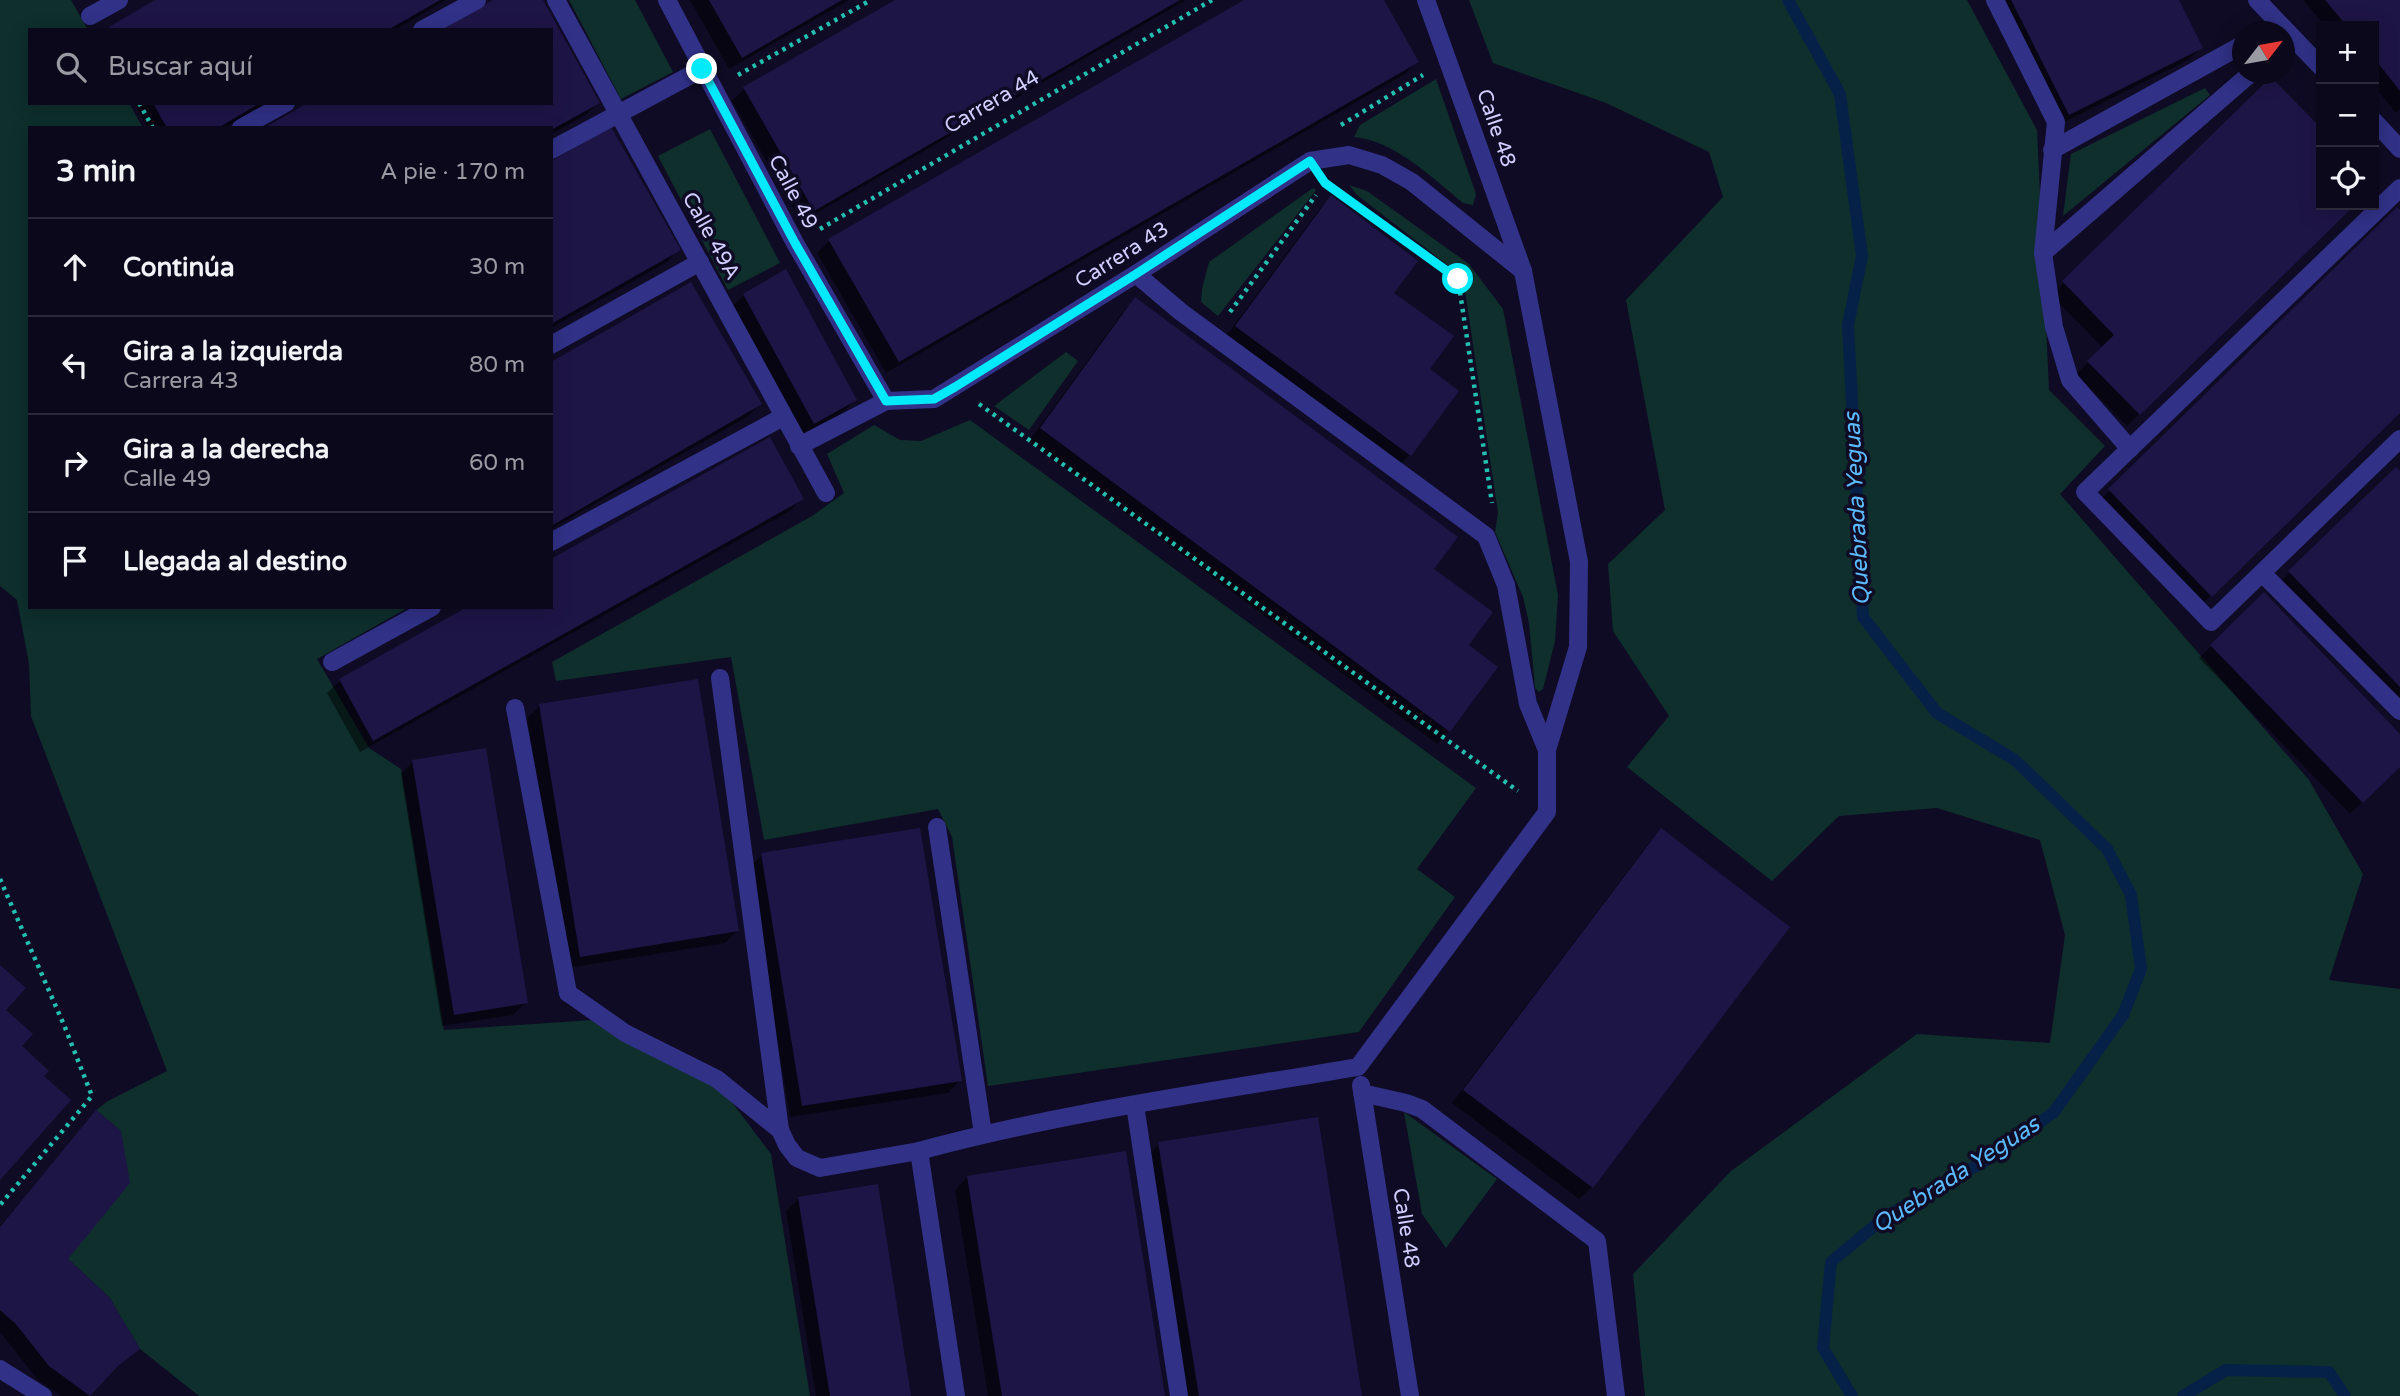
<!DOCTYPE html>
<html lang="es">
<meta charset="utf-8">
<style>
body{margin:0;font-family:"Varela Round",sans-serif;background:#191628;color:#f1f3f6}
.controls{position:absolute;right:21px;top:21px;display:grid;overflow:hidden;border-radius:0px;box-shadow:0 4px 18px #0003}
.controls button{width:63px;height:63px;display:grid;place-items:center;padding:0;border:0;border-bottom:2px solid #2b293a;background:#0b081b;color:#f1f3f6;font:35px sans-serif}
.compass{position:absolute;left:2232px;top:21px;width:63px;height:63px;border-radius:50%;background:#0b081b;box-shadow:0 4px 18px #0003;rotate:59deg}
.stop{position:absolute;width:21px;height:21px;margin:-16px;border:5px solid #00eaf9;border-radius:50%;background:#fff}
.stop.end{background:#00eaf9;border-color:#fff;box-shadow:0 2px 7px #0008}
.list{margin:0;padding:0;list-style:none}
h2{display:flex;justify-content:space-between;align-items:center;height:91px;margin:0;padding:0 28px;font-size:30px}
h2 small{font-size:23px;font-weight:400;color:#9a9aa3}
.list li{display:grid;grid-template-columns:46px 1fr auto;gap:21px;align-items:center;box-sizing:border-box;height:98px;padding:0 28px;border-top:2px solid #2b293a}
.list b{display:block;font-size:26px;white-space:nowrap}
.list p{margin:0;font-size:23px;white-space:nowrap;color:#9a9aa3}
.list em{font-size:23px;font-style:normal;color:#9a9aa3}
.icon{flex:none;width:38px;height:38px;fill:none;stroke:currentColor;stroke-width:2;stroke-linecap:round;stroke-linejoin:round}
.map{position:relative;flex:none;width:2400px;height:1396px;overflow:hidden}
.search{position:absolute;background:#0b081b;box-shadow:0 4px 18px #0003;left:28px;top:28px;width:525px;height:77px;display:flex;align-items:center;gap:18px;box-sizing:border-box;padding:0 24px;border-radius:0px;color:#9a9aa3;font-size:26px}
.panel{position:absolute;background:#0b081b;box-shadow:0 4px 18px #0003;left:28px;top:126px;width:525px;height:483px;border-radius:0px}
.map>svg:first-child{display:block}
</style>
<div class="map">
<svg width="2400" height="1396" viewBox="0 0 2400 1396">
<rect width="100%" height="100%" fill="#0f0b24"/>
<g fill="#0e2f2c">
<polygon points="0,0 71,0 88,30 30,30 30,103 129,103 143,128 30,128 30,607 409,607 317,659 369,748 401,769 444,1030 607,1019 715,1080 771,1154 810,1396 199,1396 140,1349 109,1297 68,1259 121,1131 96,1110 108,1101 167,1071 31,716 29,664 17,600 0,586"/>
<polygon points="569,0 635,0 673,72 621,99"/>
<polygon points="1469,0 1967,0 2037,130 2049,390 2105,446 2060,494 2309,780 2363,874 2329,980 2400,989 2400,1396 1645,1396 1633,1274 1731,1171 1917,1034 2050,1043 2065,935 2040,840 1937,808 1839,816 1772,881 1627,767 1669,716 1613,631 1608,564 1665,510 1626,300 1723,197 1709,152 1606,103 1493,63"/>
<path d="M 1436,79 L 1476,194 L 1473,205 L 1463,203 C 1433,178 1393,140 1354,137 L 1360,125 Z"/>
<polygon points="2205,88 2210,95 2063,216 2071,154"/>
<polygon points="710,129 780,263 728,290 658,156"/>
<polygon points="1349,185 1367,191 1469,264 1503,309 1558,595 1555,641 1543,689 1539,692 1535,688 1529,623 1523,597 1495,532 1498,513 1463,277 1357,195"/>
<polygon points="1313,188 1316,190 1218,316 1201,302 1202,289 1209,262"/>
<polygon points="1066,352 1078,361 1029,430 994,406"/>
<polygon points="970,420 1476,788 1417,869 1455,897 1359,1032 988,1086 952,837 938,809 764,840 731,657 556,681 552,662 812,516 844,493 827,454 874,425 900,440 921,441"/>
<polygon points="1404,1112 1497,1179 1446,1248 1422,1214"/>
</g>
<g fill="#0007">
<polygon points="158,0 446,0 395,30 108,30"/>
<polygon points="497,0 541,0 598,102 586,115 551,134 551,30"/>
<polygon points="690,0 849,0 729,69"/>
<polygon points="898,0 1186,0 801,222 732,101 744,89"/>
<polygon points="1248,0 1382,0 1417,62 1405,74 886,373 817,253 829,241"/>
<polygon points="1993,0 2177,0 2201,48 2188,60 2057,126"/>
<polygon points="2303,0 2400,0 2400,109 2396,113 2374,86 2374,26 2325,26"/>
<polygon points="2271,79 2321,131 2321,205 2353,205 2127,426 2076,374 2103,348 2051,295"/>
<polygon points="134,103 267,103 224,128 148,128"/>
<polygon points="551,163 679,249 667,262 551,328"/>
<polygon points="1331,197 1392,294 1427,369 1456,391 1410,455 1397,467 1224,339 1319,210"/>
<polygon points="2397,209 2400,212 2400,412 2198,608 2097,503"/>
<polygon points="744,295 855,400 843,412 801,435 731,308"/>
<polygon points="1136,300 1432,570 1467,645 1449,731 1437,744 1029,441 1123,312"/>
<polygon points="551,364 760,404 747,417 551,529"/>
<polygon points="2396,469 2400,473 2400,712 2277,585"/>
<polygon points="802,498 790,511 360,752 327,693 340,681 470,607 551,607"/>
<polygon points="2264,595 2400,736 2400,765 2350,814 2199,658"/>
<polygon points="540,706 737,931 725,943 568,968 527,718"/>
<polygon points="413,761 526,1002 513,1015 442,1026 401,774"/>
<polygon points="1661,831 1592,1187 1579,1199 1452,1103 1649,843"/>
<polygon points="762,855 960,1080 948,1093 790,1117 749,867"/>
<polygon points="96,1113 65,1259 138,1349 109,1374 90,1396 61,1396 37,1379 0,1332 0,1226"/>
<polygon points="1159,1144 1361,1396 1185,1396 1147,1156"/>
<polygon points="967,1177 1164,1396 988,1396 955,1190"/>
<polygon points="798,1199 910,1396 816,1396 786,1211"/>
</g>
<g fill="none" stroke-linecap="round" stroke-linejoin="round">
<g stroke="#062148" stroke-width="12">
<polyline points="1788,0 1840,94 1862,256 1848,325 1863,617 1937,713 2015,760 2107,849 2131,895 2141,969 2123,1015 2054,1112 1992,1157 1885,1217 1831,1262 1823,1348 1852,1396"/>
<polyline points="2183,1396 2226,1370 2329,1372 2345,1396"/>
</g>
</g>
<g fill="#1e1547">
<polygon points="155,0 440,0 388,30 110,30 109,27"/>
<polygon points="493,0 543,0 600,103 551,130 551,128 264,128 308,103 551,103 551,30 440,30"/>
<polygon points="709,0 842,0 742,58"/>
<polygon points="895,0 1180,0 814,211 743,87"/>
<polygon points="1244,0 1384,0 1419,62 899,362 828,239"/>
<polygon points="2011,0 2179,0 2203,48 2069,115"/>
<polygon points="2325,0 2400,0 2400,91 2374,58 2374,26 2347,26"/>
<polygon points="2271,77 2321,128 2321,205 2355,205 2140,415 2087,361 2114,335 2062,281"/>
<polygon points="153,103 260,103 218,128 167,128"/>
<polygon points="611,127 681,250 551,324 551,161"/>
<polygon points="1331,195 1418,261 1394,293 1454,336 1430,369 1459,391 1411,456 1235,326"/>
<polygon points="2397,207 2400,210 2400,413 2212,597 2108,489"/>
<polygon points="786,269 857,400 814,424 743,294"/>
<polygon points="691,282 762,404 551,526 551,362"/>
<polygon points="1135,297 1458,537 1434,569 1493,612 1469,645 1498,667 1450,732 1040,428"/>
<polygon points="770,437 804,499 373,741 339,679 467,607 551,607 551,559"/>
<polygon points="2396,467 2400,471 2400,687 2288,571"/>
<polygon points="2264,592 2400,734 2400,767 2363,803 2210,645"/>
<polygon points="698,679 739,931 580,957 539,704"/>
<polygon points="486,748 528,1003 454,1015 412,760"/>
<polygon points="920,828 962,1081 802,1106 761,853"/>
<polygon points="1661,828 1790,927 1593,1188 1463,1090"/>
<polygon points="0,965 26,988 6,1010 33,1034 22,1046 49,1071 44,1076 71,1100 0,1180"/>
<polygon points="96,1110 121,1131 130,1183 68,1259 109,1297 140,1349 118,1366 90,1396 49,1366 15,1323 0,1310 0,1227"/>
<polygon points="1318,1117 1362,1396 1199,1396 1158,1142"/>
<polygon points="1126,1151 1165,1396 1002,1396 967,1176"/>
<polygon points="878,1184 911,1396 830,1396 798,1197"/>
</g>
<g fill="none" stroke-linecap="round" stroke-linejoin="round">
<g stroke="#21c0b1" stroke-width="4.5" stroke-dasharray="3.5 5" stroke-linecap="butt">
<polyline points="738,75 871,0"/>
<polyline points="139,103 153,128"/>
<polyline points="1341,125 1423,75"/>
<polyline points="1331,187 1458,279 1492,503"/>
<polyline points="820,229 1212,0"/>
<polyline points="1230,312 1316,195"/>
<polyline points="979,404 1518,791"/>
<polyline points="0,879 64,1025 92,1096 0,1205"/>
</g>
<g stroke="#313188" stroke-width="18">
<polyline points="556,0 826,493"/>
<polyline points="90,16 119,0"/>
<polyline points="422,30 477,0"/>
<polyline points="241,128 286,103"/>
<polyline points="551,150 702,69"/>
<polyline points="551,345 700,262"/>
<polyline points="551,542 783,417"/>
<polyline points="332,662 432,607"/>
<polyline points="720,678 780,1130"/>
<polyline points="515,708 568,993"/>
<polyline points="937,827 983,1134"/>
<polyline points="1135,1105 1179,1396"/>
</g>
<g stroke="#313188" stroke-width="18">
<polyline points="667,0 795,243 886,401"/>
<polyline points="1995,0 2056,122 2043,253 2054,327 2070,380 2130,449"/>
<polyline points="2257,0 2321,67"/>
<polyline points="2374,121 2400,149"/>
<polyline points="2052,150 2242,45"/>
<polyline points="2400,188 2085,492 2211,622 2400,439"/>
<polyline points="2043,253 2250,74"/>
<polyline points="1136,274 1181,312 1486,536 1506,585 1528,704 1547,750"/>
<polyline points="799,446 886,401 934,399 1136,274 1310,161 1349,155 1382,165 1412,182 1523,271"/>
<polyline points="2262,573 2400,711"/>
<polyline points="568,993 625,1033 717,1079 780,1130 787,1145 797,1158 820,1168 919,1151"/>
<polyline points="1361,1085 1410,1396"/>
<polyline points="1362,1093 1406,1103 1422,1109 1597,1241 1616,1396"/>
<polyline points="0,1369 43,1396"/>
<path d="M 956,1396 L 919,1151 C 1063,1112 1211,1092 1358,1067 L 1547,812 L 1547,750 L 1578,647 L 1579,562 L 1523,271 L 1426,0"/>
</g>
</g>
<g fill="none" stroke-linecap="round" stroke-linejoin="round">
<polyline stroke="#00eaf9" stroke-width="9" points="702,69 795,243 886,401 934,399 955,387 1136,274 1310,161 1325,183 1458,279"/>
</g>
<g text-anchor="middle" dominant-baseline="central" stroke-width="7" stroke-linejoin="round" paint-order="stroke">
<g font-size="21" fill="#d2ceff" stroke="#0f0b24">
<text transform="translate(992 102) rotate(-30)">Carrera 44</text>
<text transform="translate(1496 128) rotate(71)">Calle 48</text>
<text transform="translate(793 192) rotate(62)">Calle 49</text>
<text transform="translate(711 236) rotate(61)">Calle 49A</text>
<text transform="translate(1122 255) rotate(-32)">Carrera 43</text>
<text transform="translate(1406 1228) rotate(81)">Calle 48</text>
</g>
<g font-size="23" font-style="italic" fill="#5cbaff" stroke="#0f0b24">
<text transform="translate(1857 509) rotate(-93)">Quebrada Yeguas</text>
<text transform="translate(1956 1175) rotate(-33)">Quebrada Yeguas</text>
</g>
</g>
</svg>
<div class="controls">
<button>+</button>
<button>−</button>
<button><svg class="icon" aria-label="locate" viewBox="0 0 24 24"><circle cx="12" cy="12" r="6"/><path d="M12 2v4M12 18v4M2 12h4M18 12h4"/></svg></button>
</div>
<svg class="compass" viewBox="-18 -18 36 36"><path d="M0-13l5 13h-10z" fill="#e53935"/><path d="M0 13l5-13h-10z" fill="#9a9aa3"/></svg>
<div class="stop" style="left:1458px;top:279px"></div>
<div class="stop end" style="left:702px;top:69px"></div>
<div class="search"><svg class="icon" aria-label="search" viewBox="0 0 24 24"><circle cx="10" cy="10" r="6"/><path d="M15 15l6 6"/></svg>Buscar aquí</div>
<section class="panel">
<h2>3 min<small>A pie · 170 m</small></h2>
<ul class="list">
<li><svg class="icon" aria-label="ahead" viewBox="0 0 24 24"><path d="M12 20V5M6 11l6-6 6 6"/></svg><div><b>Continúa</b></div><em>30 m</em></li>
<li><svg class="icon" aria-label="left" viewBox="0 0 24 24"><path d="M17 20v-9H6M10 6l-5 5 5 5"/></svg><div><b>Gira a la izquierda</b><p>Carrera 43</p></div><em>80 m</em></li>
<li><svg class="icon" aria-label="right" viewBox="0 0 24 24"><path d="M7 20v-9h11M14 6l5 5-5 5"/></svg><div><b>Gira a la derecha</b><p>Calle 49</p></div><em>60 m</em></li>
<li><svg class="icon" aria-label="arrive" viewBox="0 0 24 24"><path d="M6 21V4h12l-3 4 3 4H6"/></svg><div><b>Llegada al destino</b></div></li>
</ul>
</section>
</div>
